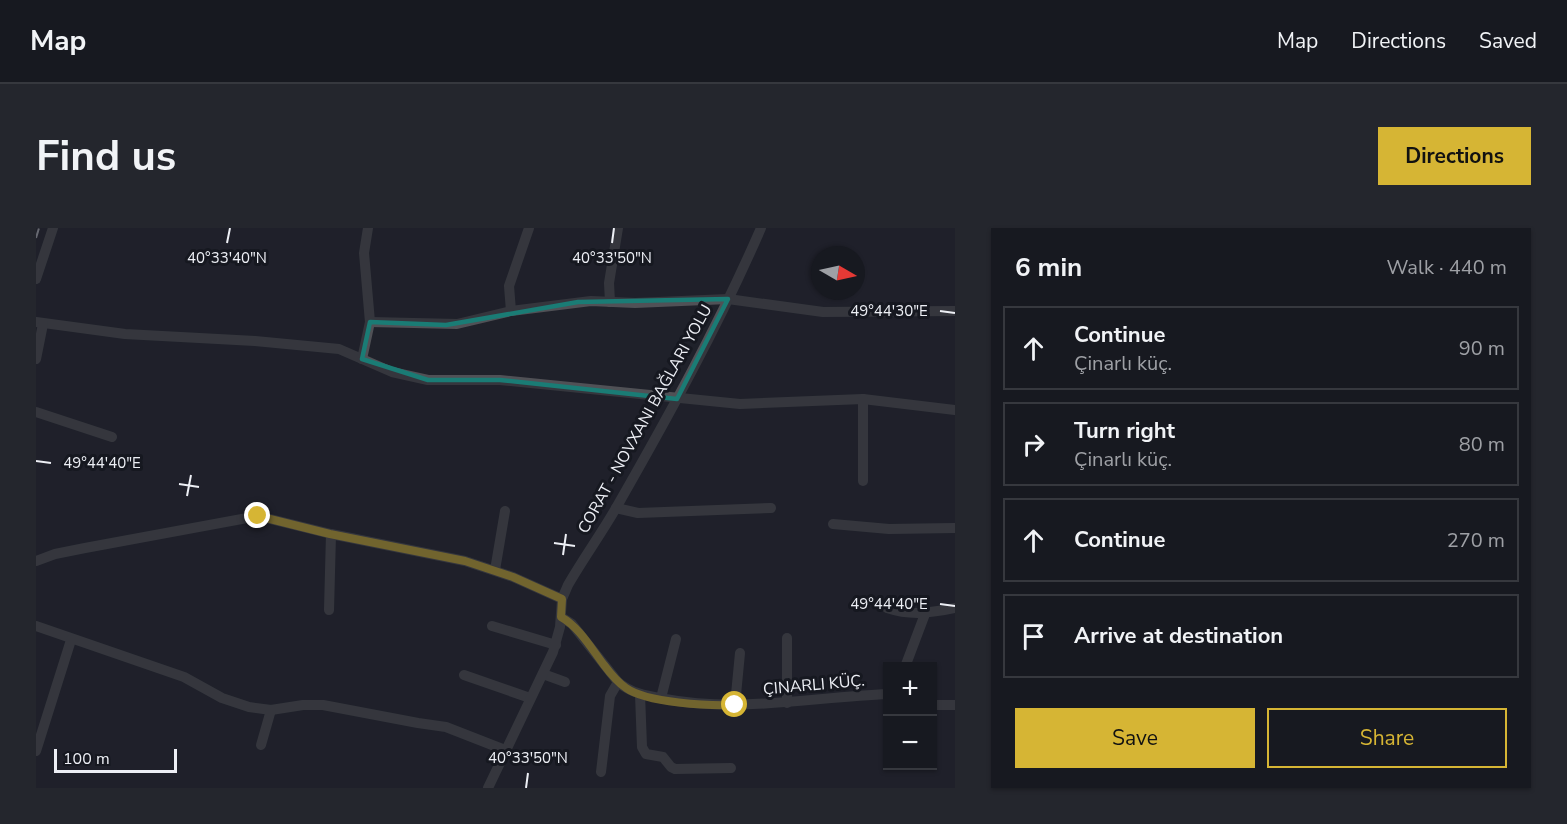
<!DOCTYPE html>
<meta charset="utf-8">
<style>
body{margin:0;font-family:"Nunito Sans",sans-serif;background:#24262d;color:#f1f3f6}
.controls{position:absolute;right:18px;bottom:18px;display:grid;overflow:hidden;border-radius:0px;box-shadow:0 2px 4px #0004}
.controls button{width:54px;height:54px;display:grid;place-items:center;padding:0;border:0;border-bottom:2px solid #36383e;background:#171920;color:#f1f3f6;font:30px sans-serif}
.compass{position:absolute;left:775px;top:18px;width:54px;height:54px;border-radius:50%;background:#171920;box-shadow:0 2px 4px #0004;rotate:99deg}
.scale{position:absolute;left:18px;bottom:15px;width:123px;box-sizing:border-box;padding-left:6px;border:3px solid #edeff5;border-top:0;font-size:16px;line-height:21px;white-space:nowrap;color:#edeff5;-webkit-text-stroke:4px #161820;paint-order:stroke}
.stop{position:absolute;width:18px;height:18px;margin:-14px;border:4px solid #d6b534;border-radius:50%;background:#fff}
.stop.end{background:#d6b534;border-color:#fff;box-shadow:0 2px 6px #0008}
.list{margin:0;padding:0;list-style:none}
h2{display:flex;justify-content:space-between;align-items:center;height:78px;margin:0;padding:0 24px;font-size:26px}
h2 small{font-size:20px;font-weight:400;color:#9ea0a5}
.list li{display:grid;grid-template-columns:39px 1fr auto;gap:18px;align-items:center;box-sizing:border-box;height:84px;margin:0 12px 12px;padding:0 12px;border:2px solid #36383e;border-radius:0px}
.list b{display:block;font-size:22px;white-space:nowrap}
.list p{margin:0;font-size:20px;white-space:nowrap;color:#9ea0a5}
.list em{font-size:20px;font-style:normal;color:#9ea0a5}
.actions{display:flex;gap:12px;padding:18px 24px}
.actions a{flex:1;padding:14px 0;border:2px solid #d6b534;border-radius:0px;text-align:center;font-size:21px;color:#d6b534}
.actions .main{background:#d6b534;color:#111}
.icon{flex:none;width:33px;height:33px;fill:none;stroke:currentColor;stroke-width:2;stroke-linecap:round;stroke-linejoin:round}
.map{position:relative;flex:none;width:919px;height:560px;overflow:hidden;border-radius:0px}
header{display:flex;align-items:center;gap:36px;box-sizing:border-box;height:84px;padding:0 30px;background:#171920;border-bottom:2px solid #36383e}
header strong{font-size:28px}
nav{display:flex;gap:33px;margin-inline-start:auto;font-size:21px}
.intro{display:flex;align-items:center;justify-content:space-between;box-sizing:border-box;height:144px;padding:0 36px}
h1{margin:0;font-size:42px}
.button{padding:15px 27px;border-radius:0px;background:#d6b534;color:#111;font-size:21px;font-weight:700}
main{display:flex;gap:36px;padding:0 36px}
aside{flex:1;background:#171920;border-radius:0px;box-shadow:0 2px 4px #0004}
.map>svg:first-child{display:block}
</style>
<header>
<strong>Map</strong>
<nav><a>Map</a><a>Directions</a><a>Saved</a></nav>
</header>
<div class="intro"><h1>Find us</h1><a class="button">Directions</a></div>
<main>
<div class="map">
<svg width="919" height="560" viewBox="0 0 919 560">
<rect width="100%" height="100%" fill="#1f212a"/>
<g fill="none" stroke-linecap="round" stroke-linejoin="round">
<g stroke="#505156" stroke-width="10">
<polyline points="0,51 17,0"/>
<polyline points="574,74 573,55 582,0"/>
<polyline points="475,83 473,58 493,0"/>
<polyline points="0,94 89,106 219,113 303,121 356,144 392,152 464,152 704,176 827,171 919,182"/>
<polyline points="334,94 421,96 475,83 555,73 599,75 692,71 787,84 919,83"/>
<polyline points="0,131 7,96"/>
<polyline points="326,131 334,94 328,25 332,0"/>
<polyline points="827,171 827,253"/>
<polyline points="0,184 76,209"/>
<polyline points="580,280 602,285 735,280"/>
<polyline points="797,296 853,301 919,300"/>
<polyline points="0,333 19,326 49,320 222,288 295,306 429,333 477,349 526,371"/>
<polyline points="459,342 469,283"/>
<path d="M 851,380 C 875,388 895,385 919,380"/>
<polyline points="293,382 295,306"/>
<path d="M 525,389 L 536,396 L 582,454 C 596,466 612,468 629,471 C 704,485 777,469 852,466"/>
<polyline points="0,398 148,449 186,470 213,479 235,482 267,477 287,477 382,495 410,499 469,522"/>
<polyline points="456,398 520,417"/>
<polyline points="869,439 889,386"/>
<polyline points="507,446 529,454"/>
<polyline points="428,447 494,470"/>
<polyline points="604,466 606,519 610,526 627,529 635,539 639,541 695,540"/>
<polyline points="625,470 640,411"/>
<polyline points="751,475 751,410"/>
<polyline points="699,477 704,425"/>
<polyline points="897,477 919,477"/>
<polyline points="225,517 235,482"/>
<polyline points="0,523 35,412"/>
<polyline points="565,544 574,468 582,454"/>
<path d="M 452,560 L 517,424 L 524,399 L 526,371 L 532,357 C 547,331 565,306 580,280 C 632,189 683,97 725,0"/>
</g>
<polyline stroke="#bfc1c8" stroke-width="2" stroke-dasharray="10 10" stroke-linecap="butt" points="0,10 3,0"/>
</g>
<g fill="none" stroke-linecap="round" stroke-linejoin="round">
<path stroke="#d6b534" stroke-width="8" d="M 222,288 L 294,306 L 429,333 L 477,349 L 526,371 L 525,389 C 543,399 555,420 568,437 C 574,445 581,454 590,460 C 611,475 673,478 699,477"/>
</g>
<path d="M0 0H919V560H0ZM 692,71 L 641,171 L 464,152 L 392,152 L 326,131 L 334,94 L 410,97 L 542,74 Z" fill="#1f212a" fill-opacity=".55" fill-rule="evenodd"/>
<path fill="none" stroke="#1a7c75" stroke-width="4.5" stroke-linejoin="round" d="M 692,71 L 641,171 L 464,152 L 392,152 L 326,131 L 334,94 L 410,97 L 542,74 Z"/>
<path fill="none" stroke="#edeff5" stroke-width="2" d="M 191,15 L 194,0M 576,15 L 578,0M 904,83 L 919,85M 0,233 L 15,235M 143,256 L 163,259M 151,268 L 155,247M 518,315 L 539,318M 527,327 L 530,306M 904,376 L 919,378M 490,560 L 492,545"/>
<g text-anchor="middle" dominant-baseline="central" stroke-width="6" stroke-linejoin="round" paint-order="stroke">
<g font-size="16" fill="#edeff5" stroke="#161820">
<text transform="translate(609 191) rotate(-61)">CORAT - NOVXANI BAĞLARI YOLU</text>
<text transform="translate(778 457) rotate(-5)">ÇINARLI KÜÇ.</text>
</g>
</g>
<g font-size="15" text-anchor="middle" fill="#edeff5" stroke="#161820" stroke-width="6" stroke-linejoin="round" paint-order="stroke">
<text x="191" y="35">40°33'40"N</text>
<text x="576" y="35">40°33'50"N</text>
<text x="853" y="88">49°44'30"E</text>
<text x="66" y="240">49°44'40"E</text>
<text x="853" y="381">49°44'40"E</text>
<text x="492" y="535">40°33'50"N</text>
</g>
</svg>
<div class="controls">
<button>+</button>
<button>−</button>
</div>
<svg class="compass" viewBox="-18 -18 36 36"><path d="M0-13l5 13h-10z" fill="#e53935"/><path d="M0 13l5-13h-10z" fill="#9ea0a5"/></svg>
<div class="scale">100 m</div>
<div class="stop" style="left:699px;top:477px"></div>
<div class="stop end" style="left:222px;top:288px"></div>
</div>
<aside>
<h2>6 min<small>Walk · 440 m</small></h2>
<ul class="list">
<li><svg class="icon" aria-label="ahead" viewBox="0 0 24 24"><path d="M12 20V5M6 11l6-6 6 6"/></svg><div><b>Continue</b><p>Çinarlı küç.</p></div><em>90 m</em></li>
<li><svg class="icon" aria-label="right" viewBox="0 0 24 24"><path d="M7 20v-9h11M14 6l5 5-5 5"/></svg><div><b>Turn right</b><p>Çinarlı küç.</p></div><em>80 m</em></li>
<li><svg class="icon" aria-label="ahead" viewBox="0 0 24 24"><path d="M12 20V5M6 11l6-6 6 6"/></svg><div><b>Continue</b></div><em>270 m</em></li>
<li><svg class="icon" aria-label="arrive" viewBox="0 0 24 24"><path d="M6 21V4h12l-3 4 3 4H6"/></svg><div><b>Arrive at destination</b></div></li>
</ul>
<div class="actions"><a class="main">Save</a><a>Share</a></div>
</aside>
</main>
